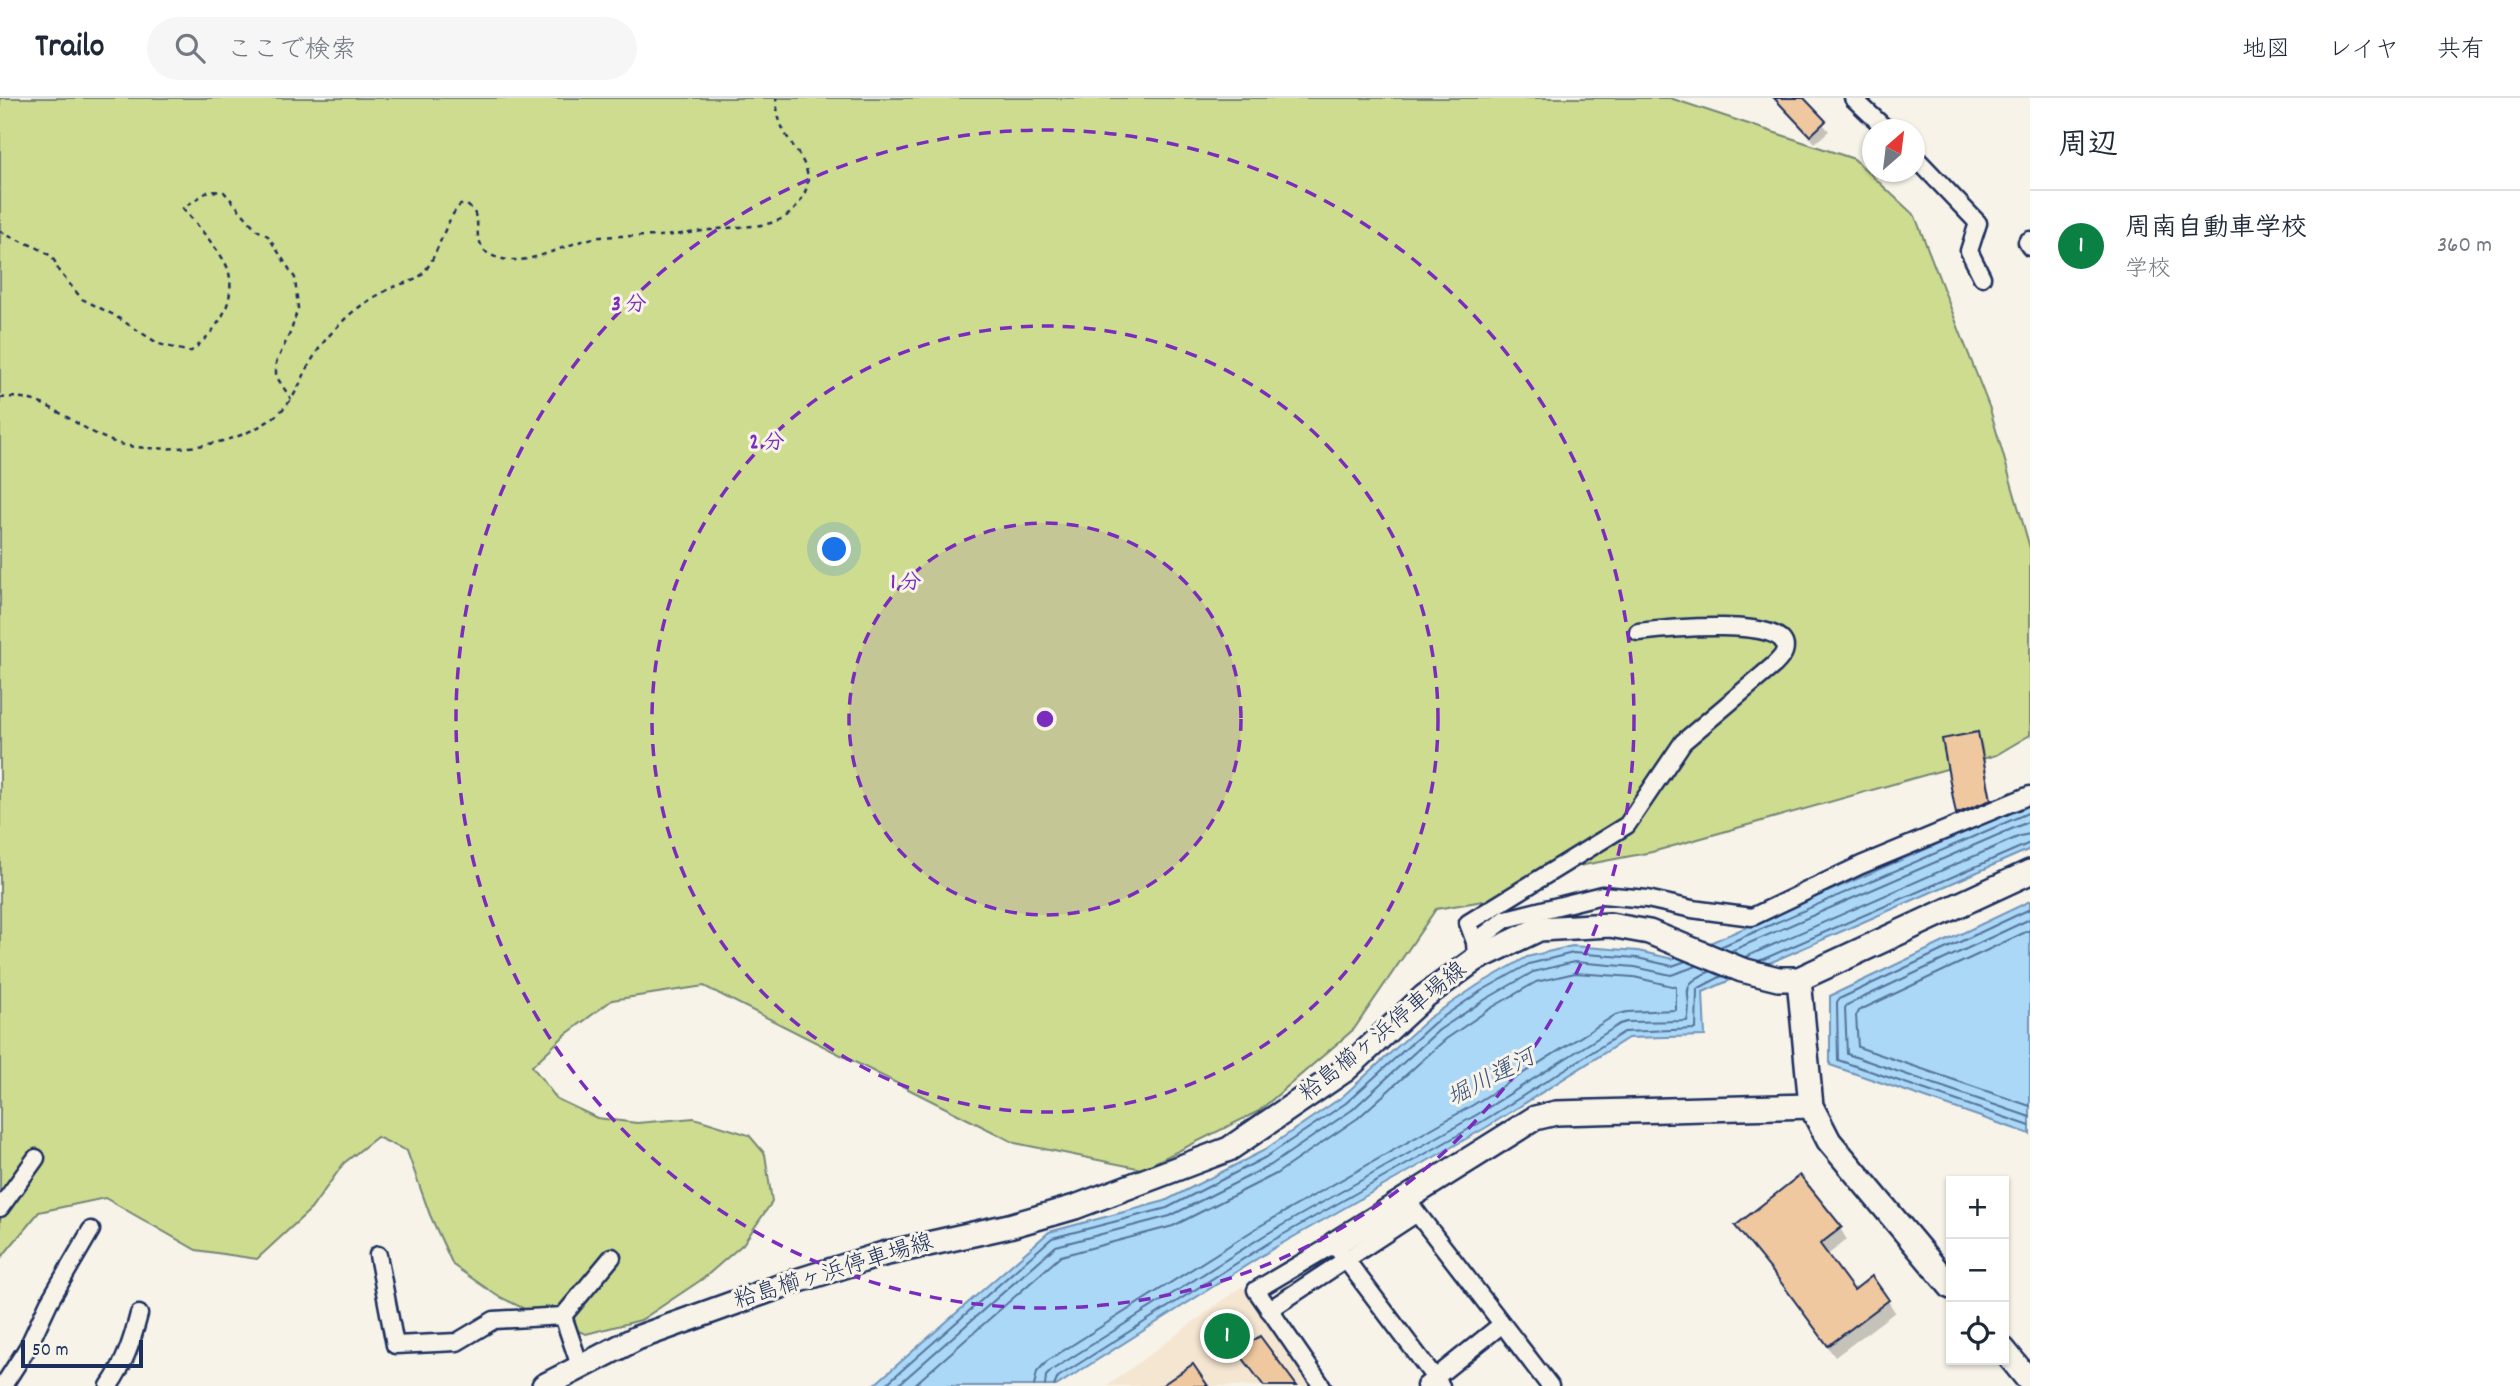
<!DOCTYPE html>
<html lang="ja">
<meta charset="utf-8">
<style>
body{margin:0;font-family:Dekko,"Klee One",sans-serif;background:#f6f6f7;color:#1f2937}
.controls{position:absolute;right:21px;bottom:21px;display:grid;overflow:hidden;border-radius:0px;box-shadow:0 2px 5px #0004}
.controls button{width:63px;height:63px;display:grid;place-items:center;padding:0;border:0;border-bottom:2px solid #e0e1e3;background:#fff;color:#1f2937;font:35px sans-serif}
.compass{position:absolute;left:1862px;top:21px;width:63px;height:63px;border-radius:50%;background:#fff;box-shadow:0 2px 5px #0004;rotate:28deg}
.scale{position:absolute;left:21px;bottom:18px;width:122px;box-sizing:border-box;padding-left:7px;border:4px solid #1b2f5e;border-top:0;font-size:19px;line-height:24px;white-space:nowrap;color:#1b2f5e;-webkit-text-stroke:5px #f7f3e8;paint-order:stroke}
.you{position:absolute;left:835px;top:452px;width:24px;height:24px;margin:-18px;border:5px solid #fff;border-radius:50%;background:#1a73e8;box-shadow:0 0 0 10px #1a73e833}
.badge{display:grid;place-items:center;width:46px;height:46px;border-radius:50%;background:#0b8043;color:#fff;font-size:23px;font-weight:700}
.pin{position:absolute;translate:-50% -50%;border:4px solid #fff;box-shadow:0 2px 7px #0006}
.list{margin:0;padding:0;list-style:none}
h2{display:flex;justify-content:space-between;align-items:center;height:91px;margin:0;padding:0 28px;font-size:30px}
h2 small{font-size:23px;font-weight:400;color:#747a83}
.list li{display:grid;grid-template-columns:46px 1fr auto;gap:21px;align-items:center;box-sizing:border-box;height:112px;padding:0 28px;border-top:2px solid #e0e1e3}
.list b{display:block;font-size:26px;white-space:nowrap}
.list p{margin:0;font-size:23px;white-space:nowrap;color:#747a83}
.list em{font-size:23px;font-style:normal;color:#747a83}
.icon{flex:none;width:38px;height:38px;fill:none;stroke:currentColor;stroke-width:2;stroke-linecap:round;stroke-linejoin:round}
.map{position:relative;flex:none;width:2030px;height:1288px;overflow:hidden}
header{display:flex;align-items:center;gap:42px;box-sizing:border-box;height:98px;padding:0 35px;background:#fff;border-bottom:2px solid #e0e1e3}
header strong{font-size:33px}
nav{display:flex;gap:38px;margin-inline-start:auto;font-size:24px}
.search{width:490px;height:63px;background:#f6f6f7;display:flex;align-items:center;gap:18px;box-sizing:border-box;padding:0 24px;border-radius:38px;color:#747a83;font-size:26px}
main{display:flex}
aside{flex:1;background:#fff}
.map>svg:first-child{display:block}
</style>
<header>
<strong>Trailo</strong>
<div class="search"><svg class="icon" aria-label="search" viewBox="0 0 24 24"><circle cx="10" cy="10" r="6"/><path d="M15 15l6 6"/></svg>ここで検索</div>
<nav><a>地図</a><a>レイヤ</a><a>共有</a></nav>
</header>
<main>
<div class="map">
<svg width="2030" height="1288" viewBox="0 0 2030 1288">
<rect width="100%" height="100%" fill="#f7f3e8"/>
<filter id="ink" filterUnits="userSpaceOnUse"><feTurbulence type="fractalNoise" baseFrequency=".0143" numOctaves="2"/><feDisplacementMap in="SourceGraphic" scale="14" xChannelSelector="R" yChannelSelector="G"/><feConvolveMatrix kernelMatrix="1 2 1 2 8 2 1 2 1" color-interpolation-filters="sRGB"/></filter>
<g filter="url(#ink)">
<polygon fill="#f5e6d2" points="1242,1188 1319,1288 1107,1288"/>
<polygon fill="#cedc90" stroke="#748677" stroke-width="2" points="0,0 1670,0 1854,61 1915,118 1990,311 2030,450 2030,637 1996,657 1652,754 1542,775 1501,800 1436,811 1354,931 1259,1013 1142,1071 1015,1045 704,888 612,902 565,937 532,968 557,1001 597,1020 637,1025 694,1020 749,1037 765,1056 772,1104 743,1146 704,1180 641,1222 586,1236 543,1220 496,1197 453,1167 430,1117 407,1053 377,1039 344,1065 311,1111 257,1161 196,1152 105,1100 39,1114 0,1161"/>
<g fill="#abd8f7" stroke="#7194ba" stroke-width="2">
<polygon points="2030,706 2030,751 1703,894 1705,938 1628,940 1487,1029 1274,1150 1056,1288 873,1288 1049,1134 1165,1103 1263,1053 1342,999 1429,920 1478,887 1527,859 1572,848 1638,853 1673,861"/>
<polygon points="2030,803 2030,1036 1830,967 1830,898"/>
</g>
<g fill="#0003">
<polygon points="1773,0 1802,0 1829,33 1815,45"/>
<polygon points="1977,636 1982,645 1994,711 1962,723 1957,715"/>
<polygon points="1737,1128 1840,1130 1847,1142 1826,1158 1854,1194 1888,1203 1895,1214 1835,1259"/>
</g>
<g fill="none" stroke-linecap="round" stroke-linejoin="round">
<g stroke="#55739b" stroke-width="2">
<polyline points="2030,811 1839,901 1837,904 1838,962 2030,1028"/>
<polyline points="2030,821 1847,907 1845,910 1847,956 2030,1019"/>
<polyline points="2030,832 1858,913 1856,917 1858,949 2030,1008"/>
<polyline points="1720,849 2030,714"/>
<polyline points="1731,853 2030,723"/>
<polyline points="1745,859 2020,738 2030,736"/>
<polyline points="1759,863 2030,745"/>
<polyline points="884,1288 1052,1140 1167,1110 1266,1059 1346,1005 1434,925 1481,893 1529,866 1573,855 1637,860 1672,868 1686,863"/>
<polyline points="897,1288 1056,1148 1170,1118 1271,1067 1352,1012 1439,932 1486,901 1533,874 1574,864 1635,869 1671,877 1697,868"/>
<polyline points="913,1288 1061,1158 1173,1128 1276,1076 1358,1020 1446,941 1491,910 1536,884 1575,875 1634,879 1676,889 1676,912 1627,914 1615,917 1473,1007 1260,1128 1047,1263 1037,1274 1034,1288"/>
<path d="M 1045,1288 L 1046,1278 L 1052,1272 L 1265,1137 L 1478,1016 L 1620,926 L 1627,924 L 1687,923 C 1695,895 1673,889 1711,873"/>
<polyline points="1054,1288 1058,1279 1270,1144 1483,1023 1624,934 1696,931 1697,891 1722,878"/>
</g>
</g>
<g fill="#efc89f" stroke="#1b2f5e" stroke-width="2">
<polygon points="1774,0 1804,0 1826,23 1810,38"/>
<polygon points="1978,634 1991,702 1956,716 1942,641"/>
<polygon points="1800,1077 1842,1129 1820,1146 1854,1192 1872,1178 1889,1202 1828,1248 1777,1179 1735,1128"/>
<polygon points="1260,1238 1297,1288 1264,1288 1238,1254"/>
<polygon points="1193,1266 1208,1288 1161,1288"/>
</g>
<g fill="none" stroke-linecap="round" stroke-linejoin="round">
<g stroke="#1b2f5e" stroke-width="21">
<g id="street">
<polyline points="1853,0 1887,32"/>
<polyline points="1914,58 1978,125 1969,153 1982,179"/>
<polyline points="2030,142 2027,144 2030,149"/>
<polyline points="1475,844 1506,821 1602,797 1647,801 1692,811 1752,819 1861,767 2030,697"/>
<path d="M 1476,861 L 1475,844 L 1468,825 L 1627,727 L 1683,644 L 1774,567 C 1777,564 1783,558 1784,554 C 1797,516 1655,532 1638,534"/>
<polyline points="1407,1102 1550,1288"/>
<polyline points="0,1110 36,1060"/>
<polyline points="378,1157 395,1247 457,1244 494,1222 563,1218 612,1159"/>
<polyline points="1269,1212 1417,1115"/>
<polyline points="563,1218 580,1268"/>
<polyline points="3,1288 28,1249 49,1204 91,1132"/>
<path d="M 109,1288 C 125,1265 132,1243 139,1216"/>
<polyline points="1322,1288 1256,1192 1334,1146 1441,1288"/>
<polyline points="1425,1288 1501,1227"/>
</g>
</g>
<g stroke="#1b2f5e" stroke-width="28">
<g id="secondary">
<polyline points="1799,881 1811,1008 1829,1043 1951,1189"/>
<polyline points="1334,1146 1535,1020 1556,1015 1811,1008"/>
<polyline points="2004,1252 2030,1284"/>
<polyline points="544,1288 637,1240 787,1186 883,1156 1009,1128 1075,1109 1229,1051 1345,972 1425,898 1476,861 1539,831 1610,827 1649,834 1742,872 1778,881 1799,881 2030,774"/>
</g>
</g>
<g stroke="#1b2f5e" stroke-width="2.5" stroke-dasharray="5 5" stroke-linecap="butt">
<path d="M 0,133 C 18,146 54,148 58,172 L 82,201 L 112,216 L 159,246 L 190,254 C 215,235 238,205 228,171 C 223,156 194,124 183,110 L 209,93 L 224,94 L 257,132 L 268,138 L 295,180 L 298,210 L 291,233 L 276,265 L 276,278 L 291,301"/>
<path d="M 0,300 C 52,292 84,344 136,349 C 185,355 262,344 292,300 C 301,286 307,268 317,254 C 324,242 335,231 345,221 C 358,208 376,198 393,189 C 400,186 411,184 418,180 C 438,164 442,126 460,107 L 467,107 L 474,113 L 477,123 L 478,139 L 483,152 C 519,179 561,144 600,139 C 619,137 639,139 659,138 C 682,137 705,132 728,130 C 745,128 766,129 781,121 C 792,116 801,105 805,94 C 816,70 792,51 783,31 C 778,21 777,11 776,0"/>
</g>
<use href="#street" stroke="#f7f3e8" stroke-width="16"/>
<use href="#secondary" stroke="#f7f3e8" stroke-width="23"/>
</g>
</g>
<circle cx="1045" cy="621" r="196" fill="#7b2cbf" fill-opacity=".12"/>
<g fill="none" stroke="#7b2cbf" stroke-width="3.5" stroke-dasharray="12 9">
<circle cx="1045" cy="621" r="196"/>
<circle cx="1045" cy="621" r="393"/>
<circle cx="1045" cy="621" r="589"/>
</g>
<g text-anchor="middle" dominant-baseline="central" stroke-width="6" stroke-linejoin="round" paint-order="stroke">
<g font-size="23" fill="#1b2f5e" stroke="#f7f3e8">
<text transform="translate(1384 935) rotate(-39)">粭島櫛ヶ浜停車場線</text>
<text transform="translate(834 1175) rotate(-17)">粭島櫛ヶ浜停車場線</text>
</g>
<g font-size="24" font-style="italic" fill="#38517d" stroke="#f7f3e8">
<text transform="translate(1492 981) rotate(-28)">堀川運河</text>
</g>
</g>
<circle cx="1045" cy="621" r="10" fill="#7b2cbf" stroke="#f7f3e8" stroke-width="3.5"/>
<g font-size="21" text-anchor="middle" font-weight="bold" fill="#7b2cbf" stroke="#f7f3e8" stroke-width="6" stroke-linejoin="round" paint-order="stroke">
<text x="629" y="212">3 分</text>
<text x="767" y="350">2 分</text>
<text x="906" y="490">1 分</text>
</g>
</svg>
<div class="controls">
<button>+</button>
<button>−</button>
<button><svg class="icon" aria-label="locate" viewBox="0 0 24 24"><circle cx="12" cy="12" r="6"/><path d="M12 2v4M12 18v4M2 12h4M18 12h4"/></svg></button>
</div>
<svg class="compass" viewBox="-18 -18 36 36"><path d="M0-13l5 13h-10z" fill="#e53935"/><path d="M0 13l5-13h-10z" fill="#747a83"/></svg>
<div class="scale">50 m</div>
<div class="you"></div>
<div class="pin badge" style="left:1227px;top:1238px">1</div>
</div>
<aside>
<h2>周辺<small></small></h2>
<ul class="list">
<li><span class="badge">1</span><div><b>周南自動車学校</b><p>学校</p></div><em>360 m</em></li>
</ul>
</aside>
</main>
